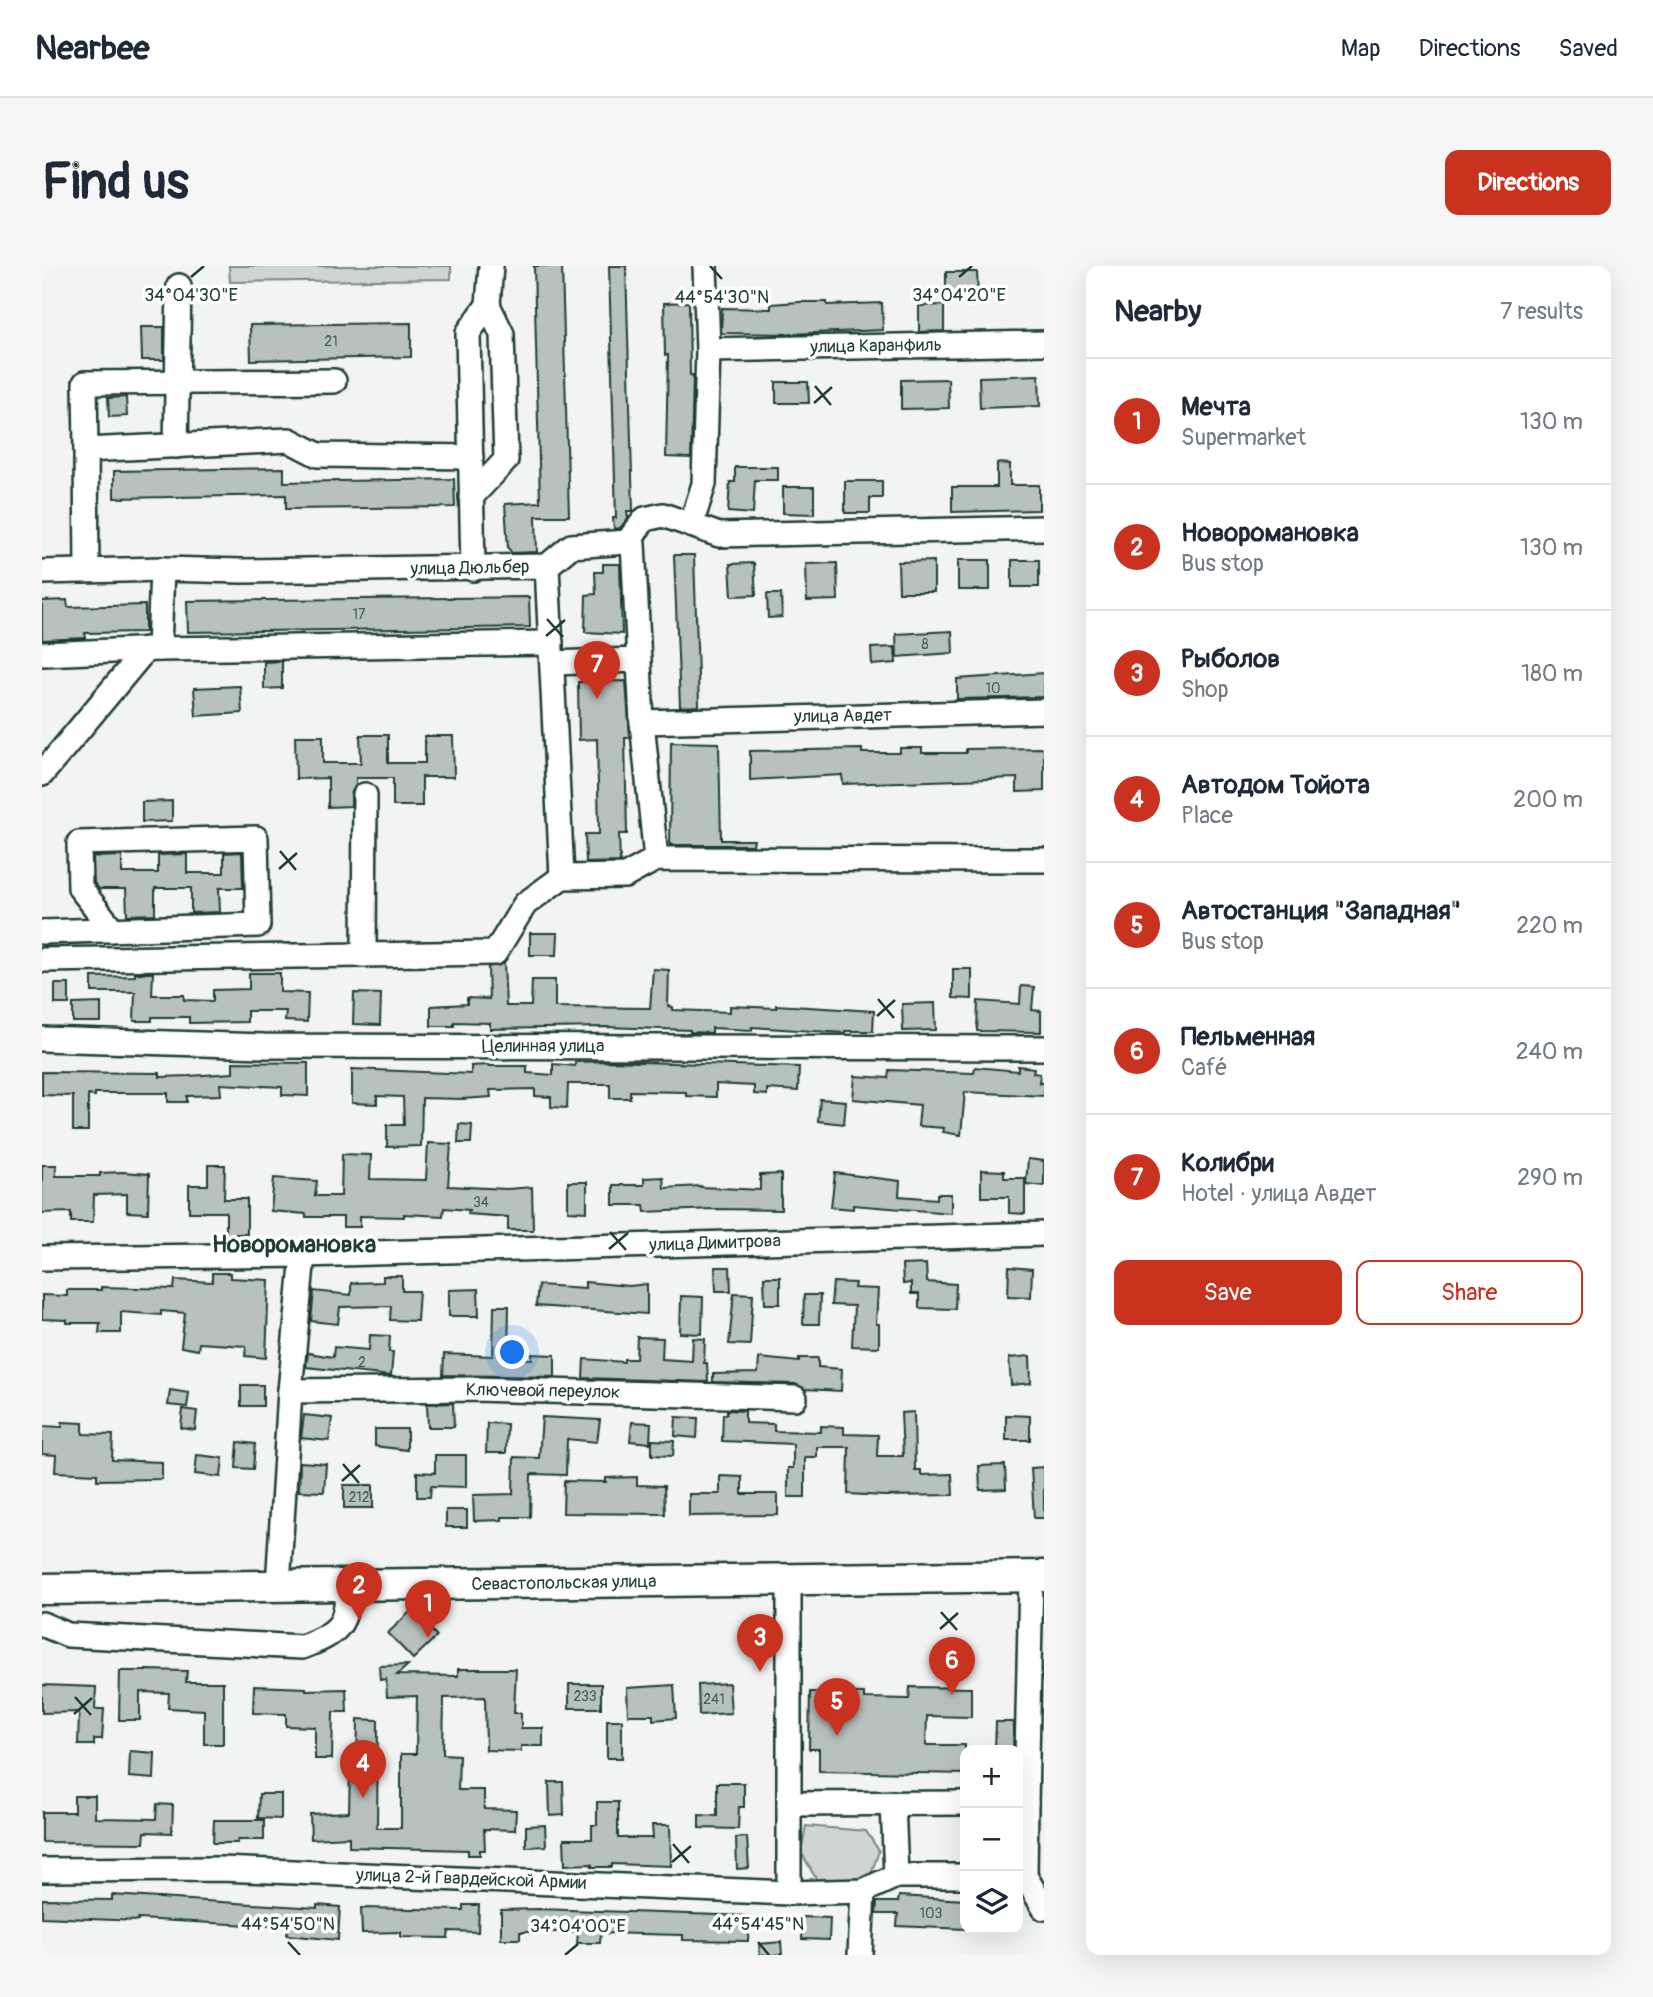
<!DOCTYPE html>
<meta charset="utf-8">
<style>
body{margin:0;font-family:Pangolin,sans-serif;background:#f6f6f7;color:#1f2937}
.controls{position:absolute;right:21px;bottom:21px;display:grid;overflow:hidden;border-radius:14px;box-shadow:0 7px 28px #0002}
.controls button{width:63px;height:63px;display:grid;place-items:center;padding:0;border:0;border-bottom:2px solid #e0e1e3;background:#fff;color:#1f2937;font:35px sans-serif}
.you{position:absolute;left:471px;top:1087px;width:24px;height:24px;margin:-18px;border:5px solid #fff;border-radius:50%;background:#1a73e8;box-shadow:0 0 0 10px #1a73e833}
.badge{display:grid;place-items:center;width:46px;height:46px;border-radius:50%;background:#c8321e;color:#fff;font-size:23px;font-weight:700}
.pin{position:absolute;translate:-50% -58px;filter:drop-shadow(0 2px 4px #0008)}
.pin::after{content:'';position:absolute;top:37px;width:24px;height:21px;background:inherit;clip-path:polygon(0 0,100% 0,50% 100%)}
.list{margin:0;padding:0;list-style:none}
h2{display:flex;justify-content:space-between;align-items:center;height:91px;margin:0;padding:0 28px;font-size:30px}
h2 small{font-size:23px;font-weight:400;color:#747a83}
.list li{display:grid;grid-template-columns:46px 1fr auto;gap:21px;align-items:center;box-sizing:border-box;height:126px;padding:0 28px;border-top:2px solid #e0e1e3}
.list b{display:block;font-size:26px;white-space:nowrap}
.list p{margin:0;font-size:23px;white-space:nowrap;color:#747a83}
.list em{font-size:23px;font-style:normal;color:#747a83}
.actions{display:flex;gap:14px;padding:21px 28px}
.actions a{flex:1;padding:16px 0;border:2px solid #c8321e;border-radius:14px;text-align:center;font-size:24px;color:#c8321e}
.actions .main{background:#c8321e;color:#fff}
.icon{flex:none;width:38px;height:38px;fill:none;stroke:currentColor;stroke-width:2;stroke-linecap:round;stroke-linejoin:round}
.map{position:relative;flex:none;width:1002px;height:1689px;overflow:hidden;border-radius:14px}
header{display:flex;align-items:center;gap:42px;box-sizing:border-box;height:98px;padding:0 35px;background:#fff;border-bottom:2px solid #e0e1e3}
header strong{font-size:33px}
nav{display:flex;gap:38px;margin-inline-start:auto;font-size:24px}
.intro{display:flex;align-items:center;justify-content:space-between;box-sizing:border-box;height:168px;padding:0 42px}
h1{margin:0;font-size:49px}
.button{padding:18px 32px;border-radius:14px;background:#c8321e;color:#fff;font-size:24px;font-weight:700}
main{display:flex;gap:42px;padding:0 42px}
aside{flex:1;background:#fff;border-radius:14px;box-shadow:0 7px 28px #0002}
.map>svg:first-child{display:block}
</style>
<header>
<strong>Nearbee</strong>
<nav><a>Map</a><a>Directions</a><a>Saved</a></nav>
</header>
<div class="intro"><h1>Find us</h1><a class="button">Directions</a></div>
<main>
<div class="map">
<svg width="1002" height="1689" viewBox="0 0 1002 1689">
<rect width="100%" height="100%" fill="#f2f3f3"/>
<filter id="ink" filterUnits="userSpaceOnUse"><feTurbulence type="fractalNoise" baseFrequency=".0143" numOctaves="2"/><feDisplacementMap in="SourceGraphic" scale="14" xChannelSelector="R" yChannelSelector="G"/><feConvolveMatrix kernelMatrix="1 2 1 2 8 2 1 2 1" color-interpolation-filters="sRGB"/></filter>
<g filter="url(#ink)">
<g fill="#ced5d3" stroke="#768984" stroke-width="2">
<polygon points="187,0 409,0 409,13 188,16"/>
<polygon points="764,1560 824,1565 837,1585 829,1608 809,1616 777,1618 759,1586"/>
</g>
<g fill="#b7c1bd" stroke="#1f3d34" stroke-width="2">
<polygon points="492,0 520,0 527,250 494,250 495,286 470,287 466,282 463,238 498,236"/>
<polygon points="567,0 584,0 591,245 585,245 586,252 578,262 572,263 571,252 574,252"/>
<polygon points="904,6 935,6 936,30 904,31"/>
<polygon points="647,36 648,109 651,109 649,192 624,191 626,89 623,89 622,37"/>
<polygon points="757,36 785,36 785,39 840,37 841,64 748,68 679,67 680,42 729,43 729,38"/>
<polygon points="902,39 902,65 877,66 877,40"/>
<polygon points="369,57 369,91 209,94 208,59"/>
<polygon points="99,61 122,61 122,94 100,94"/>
<polygon points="997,109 998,140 938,142 937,111"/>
<polygon points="906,113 907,142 859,143 859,114"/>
<polygon points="734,116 766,116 767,137 734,137"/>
<polygon points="84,131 85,150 67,151 66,132"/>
<polygon points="955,197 968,198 968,219 997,219 997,244 910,246 910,221 955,221"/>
<polygon points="693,201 736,201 736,214 713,214 711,248 686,246 688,216 693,216"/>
<polygon points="242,202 242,216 412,213 413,241 244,243 244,229 72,232 72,205"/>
<polygon points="803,215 840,215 840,232 828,232 828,247 803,247"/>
<polygon points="741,221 772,221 772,248 741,247"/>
<polygon points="632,289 652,289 657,440 638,441"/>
<rect x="916" y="294" width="32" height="30"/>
<rect x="970" y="294" width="27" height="27"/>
<polygon points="892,295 892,326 857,326 856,296"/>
<polygon points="712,297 714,329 690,330 688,298"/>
<polygon points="795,297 796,334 765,335 764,298"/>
<polygon points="561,298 578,298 580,368 543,366 544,329 554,328 553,306 561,306"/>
<polygon points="725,328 739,328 740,351 726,352"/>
<polygon points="487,331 488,361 146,366 145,335"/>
<polygon points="25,334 26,341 103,339 103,366 43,367 44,372 0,374 0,335"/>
<polygon points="910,365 911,387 855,391 854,368"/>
<polygon points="853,381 854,397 830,399 829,382"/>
<polygon points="240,395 240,422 222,423 222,396"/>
<polygon points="1002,407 1002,431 915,433 915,413"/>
<polygon points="584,415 588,472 583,472 585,568 577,568 578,596 544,597 543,568 557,568 555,473 537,474 536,416"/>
<polygon points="198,420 200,447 154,450 152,422"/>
<polygon points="318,469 346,469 346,497 383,497 383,470 411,470 412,511 380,511 380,540 351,540 351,512 314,512 314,519 309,528 309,540 286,541 286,512 254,513 253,470 281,470 281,497 319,497"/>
<polygon points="629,476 677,477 679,574 712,574 711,579 628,579"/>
<polygon points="858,482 880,482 880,487 924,487 924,483 1002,482 1002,525 975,526 975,512 801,518 800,509 708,514 708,485 820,483 820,487 858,487"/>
<polygon points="130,535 130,555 100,556 100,536"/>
<polygon points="200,586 201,622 177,622 178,646 149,647 149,622 113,622 113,648 85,649 84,623 57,623 52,617 51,591 80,590 80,607 116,607 116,589 145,588 145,607 182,607 182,587"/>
<polygon points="488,667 516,667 515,689 488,689"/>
<polygon points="462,697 464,740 489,740 490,714 513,714 513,741 608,742 611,703 627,704 626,740 631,741 631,744 688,746 688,740 734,742 734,739 832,745 831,765 803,765 803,767 710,761 710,764 670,762 670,767 648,766 648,764 564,761 448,763 448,757 412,756 412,760 389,760 389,740 425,738 425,732 447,733 446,701"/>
<polygon points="911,703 930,703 930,733 911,732"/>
<polygon points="93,707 111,707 110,729 142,729 142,734 171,735 171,724 207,723 207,707 238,707 238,726 266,727 265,756 243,755 244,745 205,745 205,756 147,757 147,751 110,751 110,755 92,755 93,726 50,726 50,711 93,710"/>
<rect x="13" y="718" width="14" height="20"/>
<polygon points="979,720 992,721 990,744 999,745 999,766 935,765 936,735 978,738"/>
<polygon points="312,727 339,728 338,759 311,758"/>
<polygon points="59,737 59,756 31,756 31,738"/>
<polygon points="893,737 894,764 861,765 860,738"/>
<polygon points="568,795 757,801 756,825 725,823 725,829 712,828 712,820 674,818 674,831 644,830 644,826 588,825 588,832 568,832 568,818 526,818 525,842 509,841 509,831 493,830 493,823 448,824 449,831 420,833 380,832 379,880 345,881 345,859 362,859 361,831 335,830 335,838 310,837 310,803 429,808 429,800 446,799 447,800 485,800 485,807 511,809 511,798 533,800 533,796"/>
<polygon points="191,796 266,797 266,830 240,829 240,821 178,818 179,829 145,830 145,836 126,836 126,827 53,827 53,830 46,829 46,865 31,865 31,830 0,829 0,806 118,807 118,811 147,810 191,807"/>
<polygon points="976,800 992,802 991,807 998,808 997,817 1002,817 1002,830 923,826 919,869 901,866 902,862 876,860 878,839 811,833 813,810 846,812 847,804 932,807 933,801 976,805"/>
<polygon points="778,833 804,835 802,858 776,855"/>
<polygon points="417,858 430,859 429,877 416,877"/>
<polygon points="386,877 409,878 406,920 465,923 490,921 491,964 466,964 466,951 426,948 427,944 402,942 401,950 362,948 362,951 318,950 318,961 301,961 301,951 264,951 264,948 229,945 232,912 275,915 273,930 299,930 300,888 329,889 328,913 384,914"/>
<polygon points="986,893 1002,895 1002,920 984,918"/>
<polygon points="0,899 14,899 14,910 58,910 58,907 81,906 107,908 106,947 85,946 85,928 52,929 51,956 29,956 29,946 0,947"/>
<polygon points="166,899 183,899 182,933 205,933 205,968 184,968 184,946 147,946 147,919 166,919"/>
<polygon points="939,904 962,905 962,912 983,912 983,948 967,947 967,931 939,931"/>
<polygon points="793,907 858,915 857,930 895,933 895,928 909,928 909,947 811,939 811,943 789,941"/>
<polygon points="739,908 739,944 671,943 603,946 602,939 571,939 571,919 602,919 602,912 621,911 622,922 659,920 659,921 718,924 718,909"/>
<polygon points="526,916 545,916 545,946 526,945"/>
<polygon points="884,998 885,1016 914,1018 913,1043 877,1042 877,1028 869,1028 869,1017 861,1018 860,999"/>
<polygon points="673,1001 688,1001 689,1025 674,1025"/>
<polygon points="967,1001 990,1003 989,1031 966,1030"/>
<polygon points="170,1007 188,1007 188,1012 227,1014 224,1092 203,1090 204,1080 157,1077 156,1084 139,1081 143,1047 119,1045 119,1049 79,1046 79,1067 57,1067 58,1057 25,1057 25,1054 0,1053 0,1029 25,1030 25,1024 59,1024 59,1021 132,1023 133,1014 170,1016"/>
<polygon points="341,1010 360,1010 360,1025 377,1025 375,1055 348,1054 349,1040 298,1041 296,1058 269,1055 272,1025 309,1029 309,1017 341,1016"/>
<polygon points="722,1011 738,1011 738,1038 723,1038"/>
<polygon points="543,1016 587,1020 605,1018 605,1048 494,1040 496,1019 543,1022"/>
<polygon points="791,1016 813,1017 812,1022 836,1023 834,1058 837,1058 837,1081 810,1080 812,1040 789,1039"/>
<polygon points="436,1023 437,1050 407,1050 407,1024"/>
<polygon points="692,1027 711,1028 708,1079 687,1078"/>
<polygon points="762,1029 778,1029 777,1058 761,1058"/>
<polygon points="639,1030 661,1031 660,1068 638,1067"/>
<polygon points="452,1040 467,1040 466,1092 490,1093 490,1088 513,1089 513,1111 401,1109 402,1088 451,1090"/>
<polygon points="328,1069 348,1070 347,1086 351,1086 349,1110 264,1101 266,1087 291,1091 292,1081 327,1084"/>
<polygon points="595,1071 621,1072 620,1093 650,1095 651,1072 663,1073 662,1097 665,1097 666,1116 541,1112 542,1093 582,1096 582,1093 594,1093"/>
<polygon points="988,1090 989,1117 969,1119 967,1092"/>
<polygon points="717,1092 757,1096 757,1092 776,1092 776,1101 800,1103 799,1125 763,1123 753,1118 671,1116 671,1108 716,1107"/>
<rect x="199" y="1119" width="22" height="21"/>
<polygon points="128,1124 147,1127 145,1141 126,1139"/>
<polygon points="411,1137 412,1161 386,1161 385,1138"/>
<polygon points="141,1143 155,1145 153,1164 139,1162"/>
<polygon points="685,1144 703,1145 703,1157 732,1158 732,1165 779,1166 779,1160 802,1161 802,1168 836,1169 835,1190 861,1190 859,1147 872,1146 873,1204 879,1204 879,1209 910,1208 911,1229 842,1230 806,1228 807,1181 775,1181 775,1191 763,1191 763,1231 746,1231 746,1202 751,1202 751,1178 680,1175 681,1148 685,1148"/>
<polygon points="262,1149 290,1152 287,1175 259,1172"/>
<polygon points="964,1149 988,1150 988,1174 964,1174"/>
<polygon points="500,1151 558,1154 555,1176 525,1173 524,1209 489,1208 488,1251 460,1251 460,1254 432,1255 431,1229 471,1228 472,1191 497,1192"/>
<polygon points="634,1151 656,1152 655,1172 633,1170"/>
<polygon points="20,1156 41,1157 41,1168 71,1169 70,1194 120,1196 120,1213 55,1214 55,1208 13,1206 14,1189 0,1188 0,1160 20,1161"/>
<polygon points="590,1156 609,1157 608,1177 588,1175"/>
<polygon points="445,1157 465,1158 464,1187 444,1187"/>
<polygon points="333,1163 365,1163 365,1184 333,1180"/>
<polygon points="610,1174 632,1175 631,1190 610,1189"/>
<polygon points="196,1176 213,1178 211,1203 194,1202"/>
<polygon points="155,1189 181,1192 179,1211 153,1208"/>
<polygon points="393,1189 424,1189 424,1221 389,1220 388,1231 375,1231 375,1206 393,1207"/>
<polygon points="258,1196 284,1198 282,1226 257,1225"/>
<polygon points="963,1199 964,1223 938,1224 937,1200"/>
<polygon points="1002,1201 1002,1252 992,1252 989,1202"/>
<polygon points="678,1210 700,1211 700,1228 736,1228 736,1249 647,1250 647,1228 678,1228"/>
<polygon points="595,1211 595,1219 622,1220 623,1248 521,1247 522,1215 564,1216 564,1212"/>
<rect x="302" y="1219" width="29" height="23"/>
<rect x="404" y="1244" width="21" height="17"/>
<polygon points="370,1344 395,1370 371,1393 346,1367"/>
<polygon points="366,1399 355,1409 416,1410 416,1403 474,1403 472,1447 479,1447 479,1462 501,1462 501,1480 479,1480 479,1485 444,1484 443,1431 402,1432 401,1488 417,1489 416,1524 442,1524 442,1543 474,1544 473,1564 442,1563 443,1584 438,1584 438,1589 426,1589 426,1584 307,1581 307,1571 269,1573 268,1548 307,1546 308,1503 315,1503 316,1453 336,1454 335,1562 359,1562 359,1488 374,1488 375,1430 345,1431 344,1413 338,1414 337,1400"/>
<polygon points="104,1404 145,1405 144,1416 181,1416 181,1478 162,1478 162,1444 126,1442 127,1427 98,1426 98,1454 77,1454 78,1405 104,1405"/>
<polygon points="687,1417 689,1447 657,1449 656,1419"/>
<rect x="527" y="1418" width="32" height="24"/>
<polygon points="0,1419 54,1421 53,1443 62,1443 60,1473 52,1473 52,1479 36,1479 37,1446 0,1447"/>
<polygon points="632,1419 634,1452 611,1454 611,1449 586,1449 585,1422"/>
<polygon points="212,1420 264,1422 264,1424 304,1423 305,1446 291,1446 290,1493 273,1493 273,1461 244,1460 244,1448 211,1447"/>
<polygon points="868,1421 929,1422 929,1451 885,1450 884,1479 923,1479 923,1508 777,1505 777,1483 767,1483 768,1426 822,1427 822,1432 867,1433"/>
<rect x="565" y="1454" width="15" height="38"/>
<polygon points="954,1456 972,1456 971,1484 953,1484"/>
<polygon points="88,1485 113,1487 112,1513 87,1511"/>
<polygon points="507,1516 521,1516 522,1549 508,1550"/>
<polygon points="675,1517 702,1517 702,1541 697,1541 696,1563 657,1562 657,1549 675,1550"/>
<polygon points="217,1528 239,1528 239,1553 216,1552"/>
<polygon points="32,1530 53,1530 53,1552 114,1553 115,1538 131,1539 130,1567 103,1566 102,1577 0,1576 0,1546 32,1546"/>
<polygon points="555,1536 576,1536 576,1572 611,1572 610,1559 628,1559 629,1600 570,1598 570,1601 550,1601 550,1598 523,1599 522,1573 550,1573 550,1559 555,1559"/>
<polygon points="172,1554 222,1554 222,1574 196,1574 195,1577 171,1577"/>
<polygon points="503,1559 504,1580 484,1581 484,1560"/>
<polygon points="705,1571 707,1602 695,1603 694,1572"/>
<polygon points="70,1629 275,1642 275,1639 298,1641 296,1674 245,1669 246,1661 96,1653 96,1655 0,1651 0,1633 70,1634"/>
<polygon points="857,1630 923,1634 923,1663 855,1660 856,1648 834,1648 835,1636 856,1636"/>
<polygon points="421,1639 437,1639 436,1666 407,1665 406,1672 359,1671 359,1666 320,1667 319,1642 421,1644"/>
<polygon points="496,1643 707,1650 706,1675 641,1674 641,1669 559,1667 558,1677 535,1677 536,1666 478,1666 478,1673 459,1673 459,1644"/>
<polygon points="760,1651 788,1652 787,1674 760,1673"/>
<polygon points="739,1676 740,1689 718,1689 717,1678"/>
</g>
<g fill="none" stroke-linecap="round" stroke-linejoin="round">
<g stroke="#1f3d34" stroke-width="28">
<g id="minor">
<polyline points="666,84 1002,77"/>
<polyline points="134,180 137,20"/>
<polyline points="44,184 43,117 292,115"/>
<polyline points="429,231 464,194 460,68 446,39"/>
<polyline points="649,259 662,218 666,84 663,0"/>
<polyline points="585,276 591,277 600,456 614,593"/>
<polyline points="505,300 520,611 583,610 614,593 1002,594"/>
<polyline points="431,303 426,67 446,39 449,0"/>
<polyline points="45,304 44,184 247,174 276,189 429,191"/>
<polyline points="0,306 120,303 200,305 505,300 529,280 585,276 603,253 621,249 677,269 1002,262"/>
<polyline points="117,383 120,303"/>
<polyline points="0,388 117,383 509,377"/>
<polyline points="510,397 597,394"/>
<polyline points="600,456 1002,445"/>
<polyline points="0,508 104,383"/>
<polyline points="0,666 216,659 214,572 37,577 38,622 71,664"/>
<polyline points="322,689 323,529"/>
<polyline points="0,694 453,687 483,638 520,611"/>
<polyline points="0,773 222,780 1002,782"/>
<polyline points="0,992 261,989 1002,968"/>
<polyline points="248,1125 432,1123 753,1132"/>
<polyline points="747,1314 747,1627"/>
<polyline points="236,1320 248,1125 261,989"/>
<path d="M 0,1358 L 26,1369 L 260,1381 C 297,1367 306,1359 305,1319"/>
<polyline points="851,1537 854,1610 923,1610"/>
<polyline points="976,1537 984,1537 989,1311"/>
<polyline points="747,1538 923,1537"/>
<polyline points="0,1604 178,1603 747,1627 821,1625 854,1610"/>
<polyline points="976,1610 983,1610 984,1537"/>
<polyline points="983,1610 1002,1642"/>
<polyline points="818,1689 821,1625"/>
</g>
</g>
<g stroke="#1f3d34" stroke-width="35">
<polyline id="major" points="0,1323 1002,1310"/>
</g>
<use href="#minor" stroke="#fff" stroke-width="23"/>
<use href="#major" stroke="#fff" stroke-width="30"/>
</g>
</g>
<path fill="none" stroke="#1f3d34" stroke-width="2.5" d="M 668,0 L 680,13M 149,11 L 162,0M 917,11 L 930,0M 773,120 L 789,139M 772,137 L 790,121M 505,353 L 521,371M 504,370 L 523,354M 238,585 L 254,604M 237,603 L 255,587M 836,733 L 852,752M 835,750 L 853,734M 568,966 L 584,984M 567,983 L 586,967M 301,1198 L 317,1217M 300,1215 L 318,1199M 899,1346 L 915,1364M 898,1363 L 916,1347M 33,1431 L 49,1449M 32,1448 L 50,1432M 631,1578 L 647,1597M 630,1596 L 649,1580M 246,1676 L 258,1689M 716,1676 L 727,1689M 523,1689 L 536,1678"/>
<g text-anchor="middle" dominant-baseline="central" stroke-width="7" stroke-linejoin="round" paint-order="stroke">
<g font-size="14" fill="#455e56">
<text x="289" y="75">21</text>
<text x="317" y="348">17</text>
<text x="883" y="378">8</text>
<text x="951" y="422">10</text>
<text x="439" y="936">34</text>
<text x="320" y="1096">2</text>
<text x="317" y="1231">212</text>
<text x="543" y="1430">233</text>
<text x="672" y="1433">241</text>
<text x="889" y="1647">103</text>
</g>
<g font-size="18" fill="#1f3d34" stroke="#fff">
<text transform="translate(834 80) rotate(-1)">улица Каранфиль</text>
<text transform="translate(428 302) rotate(-1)">улица Дюльбер</text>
<text transform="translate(801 450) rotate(-1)">улица Авдет</text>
<text x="501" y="780">Целинная улица</text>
<text transform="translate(673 977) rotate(-2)">улица Димитрова</text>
<text transform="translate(501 1125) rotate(1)">Ключевой переулок</text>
<text transform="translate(522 1317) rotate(-1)">Севастопольская улица</text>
<text transform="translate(429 1613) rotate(2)">улица 2-й Гвардейской Армии</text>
</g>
<g font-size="24" font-weight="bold" fill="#1f3d34" stroke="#fff">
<text x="252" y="978">Новоромановка</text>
</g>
</g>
<g font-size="18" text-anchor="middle" fill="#1f3d34" stroke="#fff" stroke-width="7" stroke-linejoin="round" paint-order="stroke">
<text x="149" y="35">34°04'30"E</text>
<text x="917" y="35">34°04'20"E</text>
<text x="680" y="37">44°54'30"N</text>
<text x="246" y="1664">44°54'50"N</text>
<text x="716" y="1664">44°54'45"N</text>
<text x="536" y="1666">34°04'00"E</text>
</g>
</svg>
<div class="controls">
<button>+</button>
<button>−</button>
<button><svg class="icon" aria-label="layers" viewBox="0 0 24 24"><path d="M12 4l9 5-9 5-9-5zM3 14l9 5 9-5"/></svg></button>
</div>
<div class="you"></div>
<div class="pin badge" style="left:386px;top:1372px">1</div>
<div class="pin badge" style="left:317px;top:1354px">2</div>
<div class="pin badge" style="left:718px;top:1406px">3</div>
<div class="pin badge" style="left:321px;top:1532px">4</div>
<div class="pin badge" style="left:795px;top:1470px">5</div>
<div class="pin badge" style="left:910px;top:1429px">6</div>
<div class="pin badge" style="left:555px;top:433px">7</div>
</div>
<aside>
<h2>Nearby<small>7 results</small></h2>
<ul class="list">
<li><span class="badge">1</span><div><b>Мечта</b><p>Supermarket</p></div><em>130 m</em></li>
<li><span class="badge">2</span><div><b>Новоромановка</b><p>Bus stop</p></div><em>130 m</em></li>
<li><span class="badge">3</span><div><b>Рыболов</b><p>Shop</p></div><em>180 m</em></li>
<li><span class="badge">4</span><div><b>Автодом Тойота</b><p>Place</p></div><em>200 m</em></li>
<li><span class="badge">5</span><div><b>Автостанция &quot;Западная&quot;</b><p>Bus stop</p></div><em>220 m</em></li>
<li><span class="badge">6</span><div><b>Пельменная</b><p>Café</p></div><em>240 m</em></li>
<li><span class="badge">7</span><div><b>Колибри</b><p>Hotel · улица Авдет</p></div><em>290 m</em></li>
</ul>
<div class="actions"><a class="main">Save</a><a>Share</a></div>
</aside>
</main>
